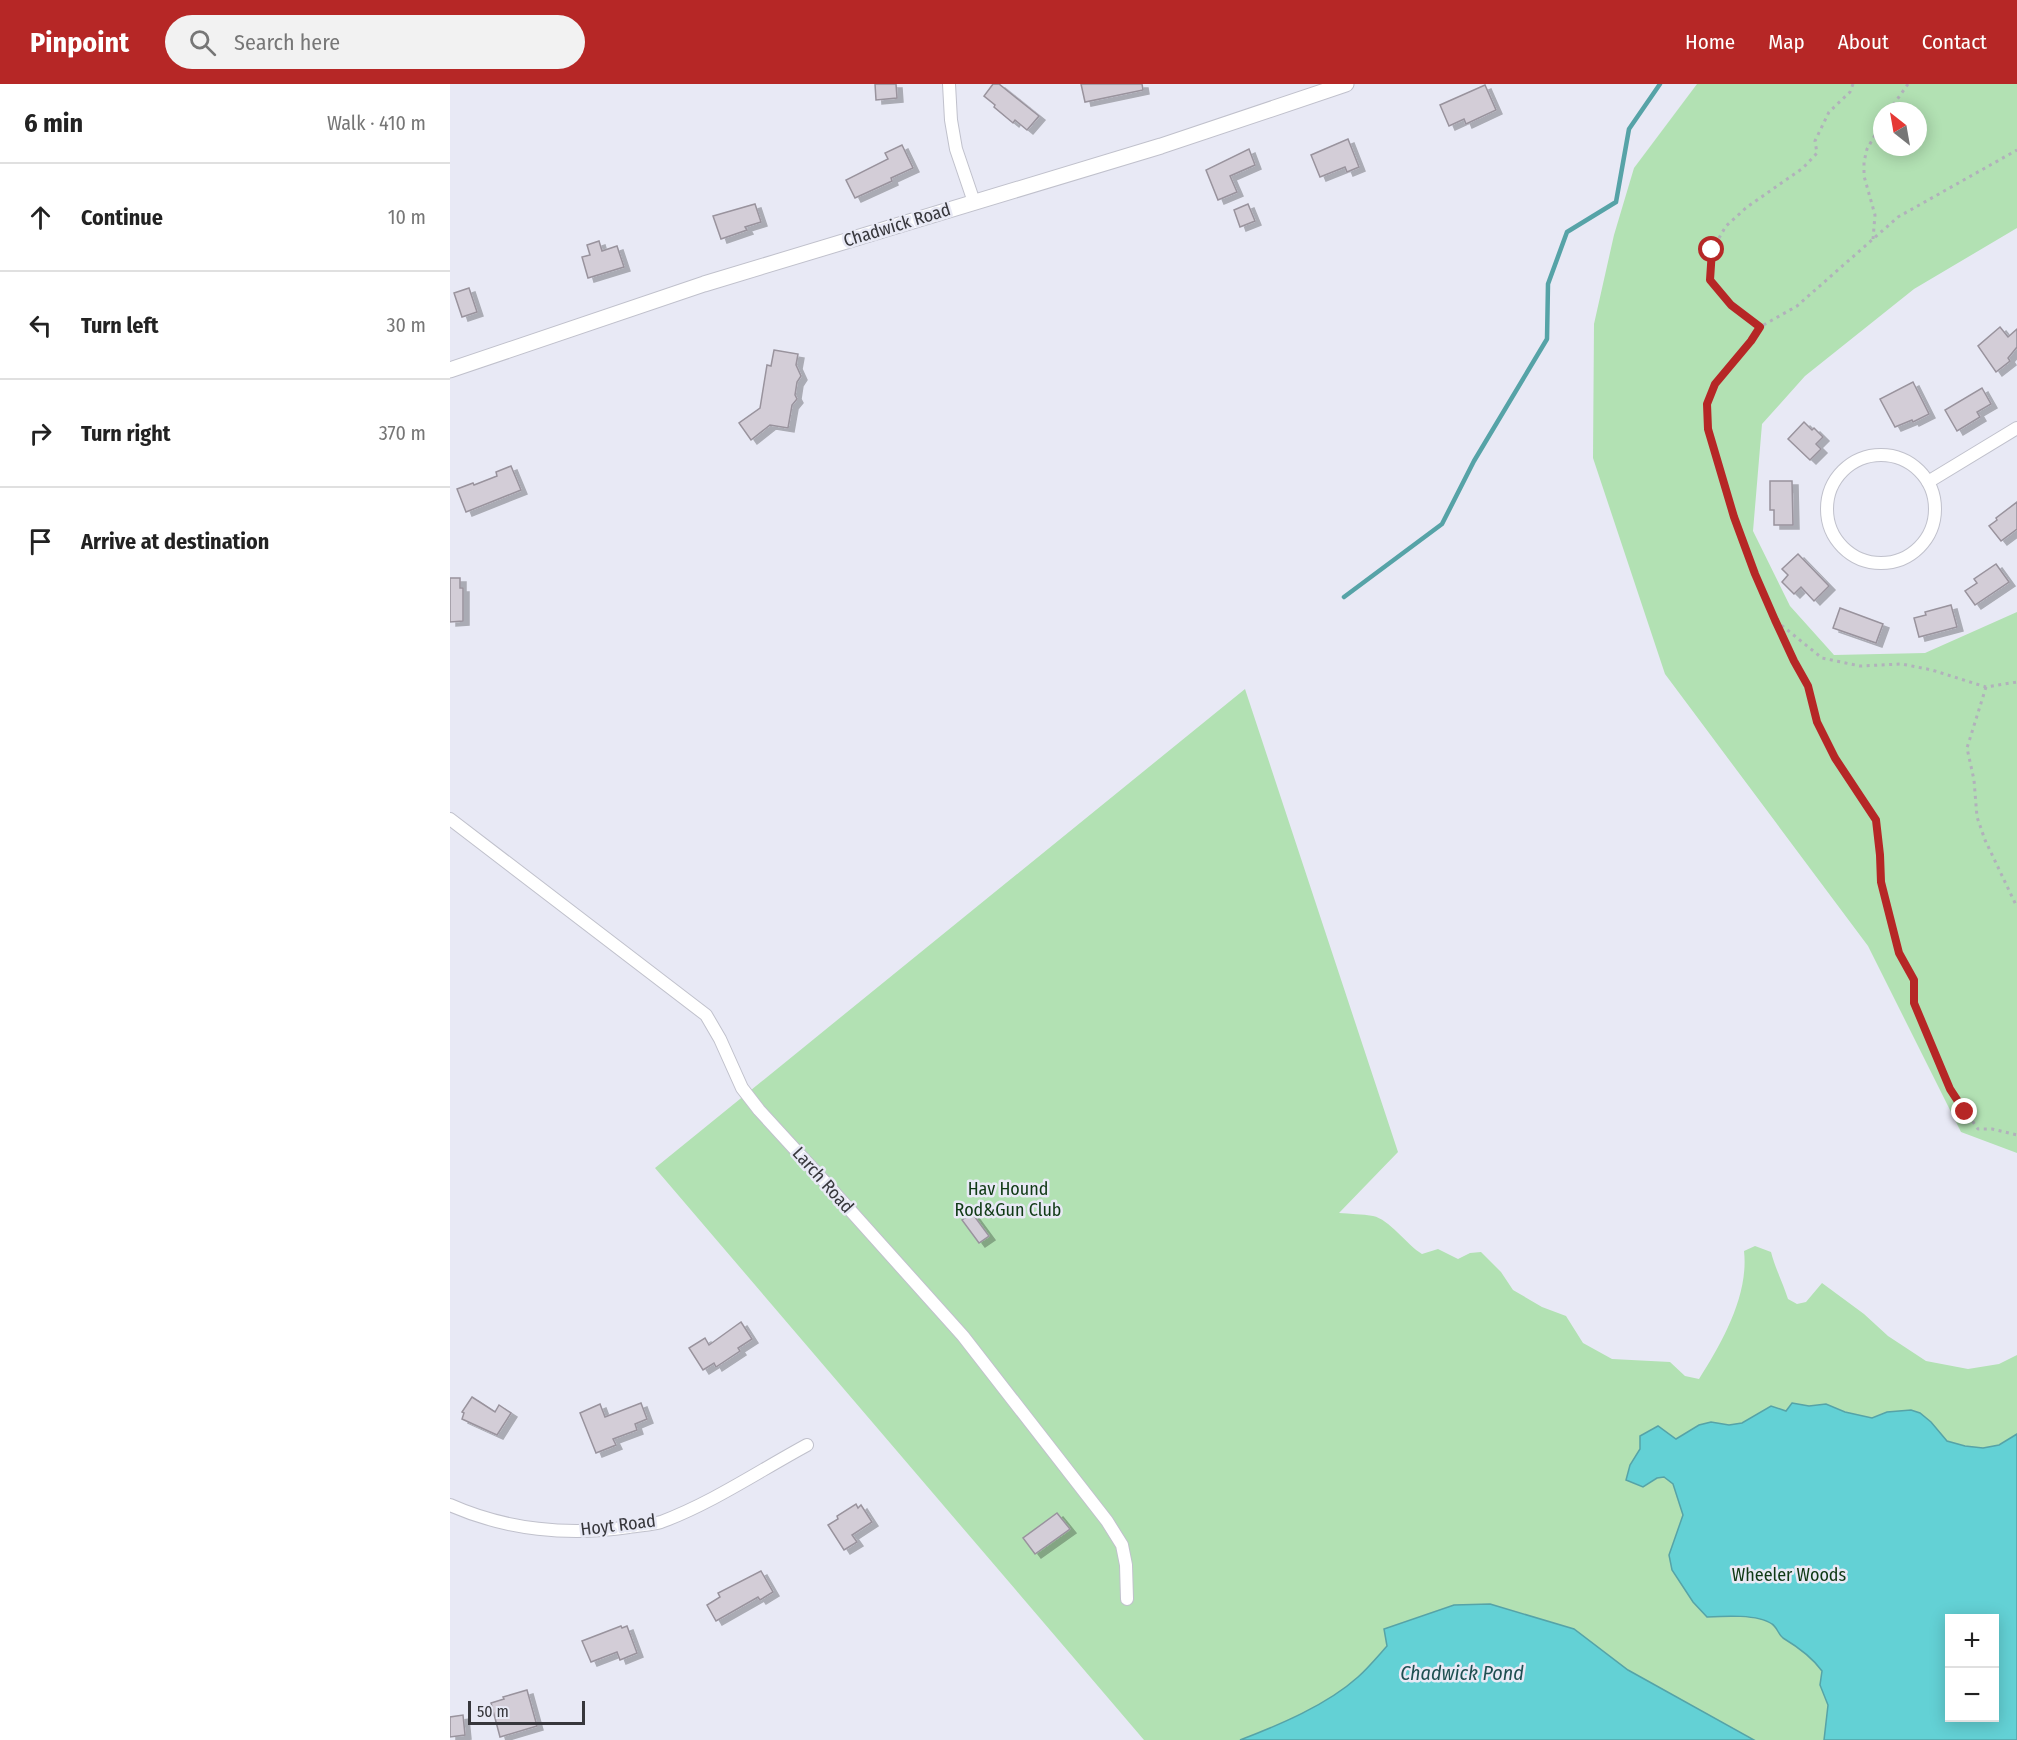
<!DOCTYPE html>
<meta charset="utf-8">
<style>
body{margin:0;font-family:"Fira Sans Condensed",sans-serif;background:#f2f2f2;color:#222}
.controls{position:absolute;right:18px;bottom:18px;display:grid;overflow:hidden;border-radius:0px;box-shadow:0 3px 15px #0003}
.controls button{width:54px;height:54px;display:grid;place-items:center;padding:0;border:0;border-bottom:2px solid #e0e0e0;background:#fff;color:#222;font:30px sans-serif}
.compass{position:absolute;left:1423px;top:18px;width:54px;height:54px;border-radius:50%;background:#fff;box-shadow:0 3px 15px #0003;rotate:329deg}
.scale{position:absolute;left:18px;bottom:15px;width:117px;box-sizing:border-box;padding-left:6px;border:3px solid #37373c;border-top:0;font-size:16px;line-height:21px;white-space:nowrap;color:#37373c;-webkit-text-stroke:4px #e8e9f5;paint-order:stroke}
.stop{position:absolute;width:18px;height:18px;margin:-14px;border:4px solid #b62726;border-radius:50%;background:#fff}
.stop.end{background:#b62726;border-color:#fff;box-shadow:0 2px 6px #0008}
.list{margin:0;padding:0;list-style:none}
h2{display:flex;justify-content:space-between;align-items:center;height:78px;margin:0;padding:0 24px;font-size:26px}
h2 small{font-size:20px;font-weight:400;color:#767676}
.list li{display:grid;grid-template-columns:39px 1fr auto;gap:18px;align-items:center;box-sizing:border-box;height:108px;padding:0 24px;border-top:2px solid #e0e0e0}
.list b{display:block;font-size:22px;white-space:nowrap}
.list em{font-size:20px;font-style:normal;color:#767676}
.icon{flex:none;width:33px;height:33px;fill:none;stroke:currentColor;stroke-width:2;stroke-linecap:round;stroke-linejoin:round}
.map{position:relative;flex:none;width:1567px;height:1656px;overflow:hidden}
header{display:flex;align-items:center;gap:36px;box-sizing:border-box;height:84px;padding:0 30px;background:#b62726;color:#fff}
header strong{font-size:28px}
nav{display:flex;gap:33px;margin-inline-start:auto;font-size:21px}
.search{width:420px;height:54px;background:#f2f2f2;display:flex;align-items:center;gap:15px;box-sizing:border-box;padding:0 21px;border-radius:33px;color:#767676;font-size:22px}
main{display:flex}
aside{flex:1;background:#fff}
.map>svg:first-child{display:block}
</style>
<header>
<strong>Pinpoint</strong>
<div class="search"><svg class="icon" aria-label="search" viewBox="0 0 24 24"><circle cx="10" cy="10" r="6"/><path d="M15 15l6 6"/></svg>Search here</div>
<nav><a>Home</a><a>Map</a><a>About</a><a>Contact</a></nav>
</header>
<main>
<aside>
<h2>6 min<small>Walk · 410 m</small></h2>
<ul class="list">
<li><svg class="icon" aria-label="ahead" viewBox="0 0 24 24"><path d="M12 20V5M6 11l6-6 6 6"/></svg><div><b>Continue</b></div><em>10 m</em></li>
<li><svg class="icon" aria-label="left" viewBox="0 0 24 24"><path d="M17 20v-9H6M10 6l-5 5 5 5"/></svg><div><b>Turn left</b></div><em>30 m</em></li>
<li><svg class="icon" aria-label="right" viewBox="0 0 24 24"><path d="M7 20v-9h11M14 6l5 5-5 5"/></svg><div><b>Turn right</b></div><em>370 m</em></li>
<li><svg class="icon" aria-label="arrive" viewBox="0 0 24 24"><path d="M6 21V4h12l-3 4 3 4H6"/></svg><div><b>Arrive at destination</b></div></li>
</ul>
</aside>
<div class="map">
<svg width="1567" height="1656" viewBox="0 0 1567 1656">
<defs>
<filter id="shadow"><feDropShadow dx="6" dy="4" stdDeviation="0" flood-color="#0004"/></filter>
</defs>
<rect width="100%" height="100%" fill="#e8e9f5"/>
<g fill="#b2e1b3" fill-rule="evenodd">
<path d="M 1247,0 L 1567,0 L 1567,144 L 1464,205 L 1355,292 L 1312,340 L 1303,447 L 1340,522 L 1384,571 L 1475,569 L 1567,528 L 1567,1069 L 1511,1048 L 1418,862 L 1215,590 L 1143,374 L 1144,240 L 1164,151 L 1184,84 ZM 1432,27 L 1468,27 L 1468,63 L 1432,63 Z"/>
<path d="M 795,605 L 948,1068 L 889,1129 C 900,1130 912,1130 923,1132 C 939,1135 957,1161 972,1170 L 988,1165 L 1008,1175 L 1020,1169 L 1031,1168 L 1051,1188 L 1063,1206 L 1092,1223 L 1116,1232 L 1133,1259 L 1162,1275 L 1220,1278 L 1235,1292 L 1249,1295 C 1272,1259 1299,1211 1294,1167 L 1305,1162 L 1321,1168 C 1325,1184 1333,1199 1338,1215 L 1347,1220 L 1356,1218 L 1372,1199 L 1414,1230 L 1438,1252 L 1476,1277 L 1518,1285 L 1549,1280 L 1567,1271 L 1567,1656 L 1188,1656 L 974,1567 L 844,1656 L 694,1656 L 205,1084 ZM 1500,1534 L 1544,1534 L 1544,1634 L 1500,1634 Z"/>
</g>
<g fill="#63d1d5" stroke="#56a3a7" stroke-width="1.5" fill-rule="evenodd">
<path d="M 1342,1319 L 1359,1322 L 1376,1320 L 1395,1328 L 1422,1334 L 1437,1328 L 1461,1326 L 1470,1329 L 1481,1338 L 1497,1357 L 1515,1362 L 1533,1364 L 1549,1361 L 1567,1350 L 1567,1656 L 1374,1656 L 1378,1621 L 1370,1601 L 1372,1587 C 1362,1573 1348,1563 1333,1554 C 1328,1550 1327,1543 1322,1540 C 1308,1530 1274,1532 1257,1533 L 1243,1518 L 1222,1486 L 1219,1471 L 1233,1431 L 1223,1400 L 1214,1393 L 1207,1394 L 1193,1403 L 1176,1396 L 1180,1381 L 1190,1365 L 1190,1352 L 1208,1342 L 1226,1355 L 1249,1341 L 1261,1338 L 1279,1341 L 1292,1339 L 1321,1322 L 1336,1327 ZM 1500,1534 L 1544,1534 L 1544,1634 L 1500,1634 Z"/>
<path d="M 1040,1520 L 1124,1545 L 1178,1586 L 1304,1656 L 790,1656 C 829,1641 877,1621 908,1593 C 919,1583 928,1572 937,1562 L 934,1545 L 1004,1521 Z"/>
</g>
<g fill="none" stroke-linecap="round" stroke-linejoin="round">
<polyline stroke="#56a3a7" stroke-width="4.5" points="894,513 992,440 1024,377 1097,255 1098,200 1117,148 1166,118 1179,45 1210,0"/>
</g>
<g fill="#d3cdd7" stroke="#99939d" stroke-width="1.5" filter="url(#shadow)">
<polygon points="425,0 446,0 447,14 426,16"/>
<polygon points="543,0 549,0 589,32 577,46 565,36 563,39 544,23 545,21 534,12"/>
<polygon points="631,0 692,0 693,6 635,18"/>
<polygon points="1035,1 1046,26 1016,40 1014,35 999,42 990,21"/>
<polygon points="898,55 909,83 897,88 895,83 870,93 861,71"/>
<polygon points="452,61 463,84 441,94 442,97 405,114 396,96 438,75 435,69"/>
<polygon points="799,65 805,81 780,92 787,108 768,116 756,86"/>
<polygon points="305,120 311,138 295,143 297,146 271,155 263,132"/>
<polygon points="798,120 805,137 790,143 784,126"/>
<polygon points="149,157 152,167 167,162 174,183 138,194 132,173 140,171 137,161"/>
<polygon points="19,204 27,228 12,233 4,209"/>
<polygon points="1550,243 1558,253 1567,245 1567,263 1558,274 1560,277 1546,288 1528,262"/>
<polygon points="324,266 348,270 346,281 351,292 347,298 345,311 347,315 342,321 338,344 320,341 301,356 289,339 310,324 317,281 321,282"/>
<polygon points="1463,298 1479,330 1463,338 1462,336 1445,343 1430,315"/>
<polygon points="1532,304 1541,320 1527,328 1530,333 1507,347 1495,326"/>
<polygon points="1354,338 1362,346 1364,344 1373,353 1366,360 1371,365 1360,376 1338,355"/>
<polygon points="61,382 71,406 16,428 7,405 23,399 24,401 47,392 46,388"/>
<polygon points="1320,397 1342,397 1343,441 1324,441 1324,426 1320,426"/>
<polygon points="1567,418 1567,445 1551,457 1539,442 1547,436 1546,434"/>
<polygon points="1348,470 1379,502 1364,517 1351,503 1344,510 1332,498 1338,491 1332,485"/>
<polygon points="1546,480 1559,498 1525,521 1515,507 1527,499 1524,495"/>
<polygon points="0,494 10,494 10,504 13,504 13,537 0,538"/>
<polygon points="1501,521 1507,543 1469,553 1464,534 1476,531 1475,528"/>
<polygon points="1390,524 1433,540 1426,559 1383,544"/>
<polygon points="522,1129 539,1152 529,1159 512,1136"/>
<polygon points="291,1238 302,1255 288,1264 290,1267 266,1283 264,1279 253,1286 239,1264 255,1254 259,1261"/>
<polygon points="22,1313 45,1328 49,1321 61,1329 47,1351 12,1335 14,1329 12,1328"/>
<polygon points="191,1319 197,1335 185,1340 187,1346 163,1355 166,1361 146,1369 130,1329 150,1320 155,1333"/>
<polygon points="406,1420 408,1424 411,1421 422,1438 402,1451 407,1458 394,1466 378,1441 388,1435 387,1432"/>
<polygon points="607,1429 620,1445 585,1470 573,1454"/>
<polygon points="311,1487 323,1508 310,1516 308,1513 266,1537 257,1521 270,1513 268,1509"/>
<polygon points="171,1542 172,1544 177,1542 187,1569 170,1576 167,1568 141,1578 132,1557"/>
<polygon points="77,1606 87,1642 50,1653 41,1619 54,1615 53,1613"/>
<polygon points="13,1631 15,1651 0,1653 0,1633"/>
</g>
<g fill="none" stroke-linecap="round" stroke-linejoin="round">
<g stroke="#c0c1cc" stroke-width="14">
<g id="minor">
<polyline points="499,0 501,36 506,65 524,118"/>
<circle cx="1431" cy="425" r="54"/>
<polyline points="1478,398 1567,344"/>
<polyline points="0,735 256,931 270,955 292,1004 309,1026 374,1097 513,1252 657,1437 672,1461 676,1481 677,1515"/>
<path d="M 0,1421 C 56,1446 119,1452 179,1443 C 189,1441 201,1441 211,1438 C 262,1419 309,1387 357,1361"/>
</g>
</g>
<g stroke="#c0c1cc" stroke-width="17">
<polyline id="tertiary" points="0,286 254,200 711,62 896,0"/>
</g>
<g stroke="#b1b1bb" stroke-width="3" stroke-dasharray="3 4.5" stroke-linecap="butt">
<polyline points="1403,0 1400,8 1379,28 1365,57 1367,69 1353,84 1297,123 1276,142 1262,166 1260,196 1281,221 1310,243 1347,222 1448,133 1567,66"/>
<polyline points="1439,27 1458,0"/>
<polyline points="1423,155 1425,131 1414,92 1414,78 1417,65 1432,39"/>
<polyline points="1310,243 1301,257 1265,300 1258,320 1258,345 1284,433 1305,490 1325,536 1372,574 1410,582 1452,580 1482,586 1536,603 1567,598"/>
<polyline points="1325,536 1344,577 1357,602 1367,638 1385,674 1426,736 1430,771 1431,798 1449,869 1464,896 1464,919 1500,1005 1528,1045 1542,1045 1567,1051"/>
<polyline points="1536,603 1517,664 1524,696 1527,733 1535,756 1567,823"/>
</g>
<use href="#minor" stroke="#fff" stroke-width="12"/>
<use href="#tertiary" stroke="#fff" stroke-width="15"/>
</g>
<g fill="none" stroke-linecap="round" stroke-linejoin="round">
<polyline stroke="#b62726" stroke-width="8" points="1262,166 1260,196 1281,221 1310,243 1301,257 1265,300 1257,320 1258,345 1284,433 1305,490 1325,536 1344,577 1358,602 1367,638 1385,674 1426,736 1430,771 1431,798 1449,869 1464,896 1464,919 1500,1005 1515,1028"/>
</g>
<g text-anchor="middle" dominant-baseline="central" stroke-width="5" stroke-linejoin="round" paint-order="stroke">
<g font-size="18" fill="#37373c" stroke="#e8e9f5">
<text transform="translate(447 141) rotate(-17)">Chadwick Road</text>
<text transform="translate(373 1096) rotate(48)">Larch Road</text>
<text transform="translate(168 1441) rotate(-7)">Hoyt Road</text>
</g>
<g font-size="18" fill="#0f3914" stroke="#e8e9f5">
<text x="558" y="1105">Hav Hound<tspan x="558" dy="21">Rod&amp;Gun Club</tspan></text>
<text x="1339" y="1491">Wheeler Woods</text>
</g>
<g font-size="20" font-style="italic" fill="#1e4f51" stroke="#e8e9f5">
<text x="1012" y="1589">Chadwick Pond</text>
</g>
</g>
</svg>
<div class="controls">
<button>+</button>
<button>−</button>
</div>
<svg class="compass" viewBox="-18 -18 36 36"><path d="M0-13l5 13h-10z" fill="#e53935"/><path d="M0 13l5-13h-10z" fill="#767676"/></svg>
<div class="scale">50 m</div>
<div class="stop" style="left:1262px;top:166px"></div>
<div class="stop end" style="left:1515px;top:1028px"></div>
</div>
</main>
